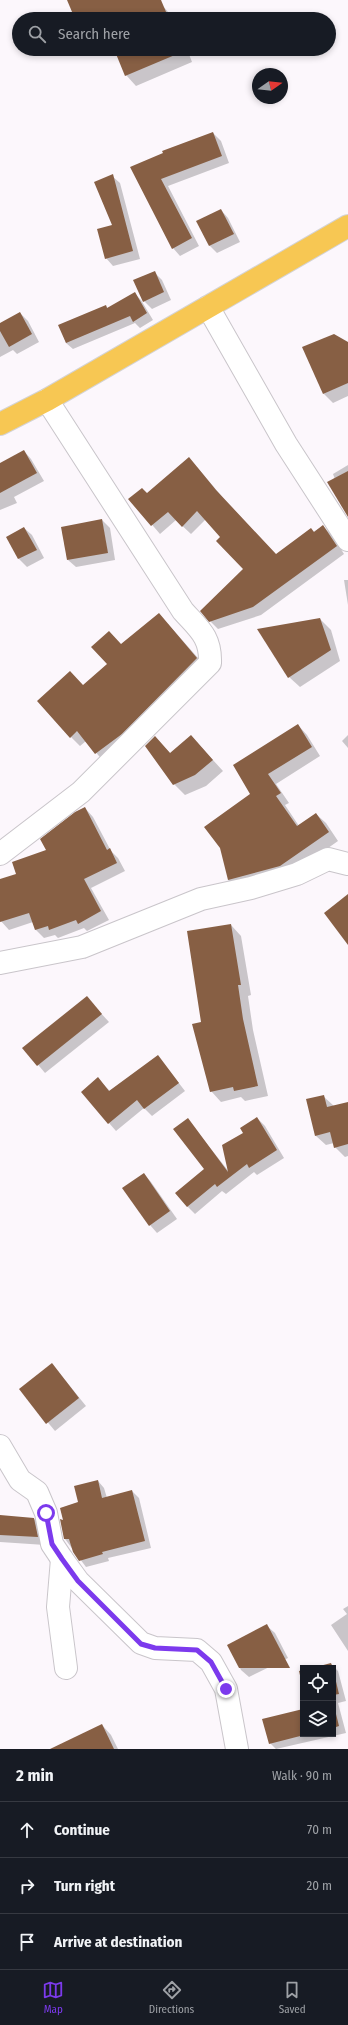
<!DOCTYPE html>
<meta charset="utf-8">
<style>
body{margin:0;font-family:"Fira Sans Condensed",sans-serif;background:#242831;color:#f1f3f6}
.controls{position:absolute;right:12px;bottom:12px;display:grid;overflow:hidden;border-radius:0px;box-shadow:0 2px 6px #0003}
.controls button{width:36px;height:36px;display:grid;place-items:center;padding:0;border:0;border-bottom:1px solid #363941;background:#171b24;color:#f1f3f6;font:20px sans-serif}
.compass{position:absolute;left:252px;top:68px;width:36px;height:36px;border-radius:50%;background:#171b24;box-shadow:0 2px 6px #0003;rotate:76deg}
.stop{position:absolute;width:12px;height:12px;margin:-9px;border:3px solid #7c3aed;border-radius:50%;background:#fff}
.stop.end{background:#7c3aed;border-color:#fff;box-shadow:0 1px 4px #0008}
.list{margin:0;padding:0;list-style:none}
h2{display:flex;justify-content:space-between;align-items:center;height:52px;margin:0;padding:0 16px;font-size:17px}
h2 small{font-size:13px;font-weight:400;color:#9ea1a6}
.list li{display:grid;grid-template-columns:26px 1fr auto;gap:12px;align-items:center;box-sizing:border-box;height:56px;padding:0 16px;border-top:1px solid #363941}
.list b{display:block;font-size:15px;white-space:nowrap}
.list em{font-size:13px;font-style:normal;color:#9ea1a6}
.icon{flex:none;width:22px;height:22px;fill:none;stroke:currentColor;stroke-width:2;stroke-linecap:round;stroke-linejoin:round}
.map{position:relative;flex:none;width:348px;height:1749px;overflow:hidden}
.search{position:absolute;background:#171b24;box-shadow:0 2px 6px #0003;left:12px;right:12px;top:12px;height:44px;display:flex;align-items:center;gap:10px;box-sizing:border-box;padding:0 14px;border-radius:22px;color:#9ea1a6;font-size:15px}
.sheet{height:220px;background:#171b24}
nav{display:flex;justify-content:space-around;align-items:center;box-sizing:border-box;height:56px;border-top:1px solid #363941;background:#171b24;font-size:11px;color:#9ea1a6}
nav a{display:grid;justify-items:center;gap:2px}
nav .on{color:#7c3aed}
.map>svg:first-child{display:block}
</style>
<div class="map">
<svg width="348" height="1749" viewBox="0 0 348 1749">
<rect width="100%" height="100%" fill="#fcf7fc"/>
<g fill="#0003">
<polygon points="68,0 134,0 162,5 174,19 76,19"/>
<polygon points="115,49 187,49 192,62 136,86 126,75"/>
<polygon points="213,133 221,141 229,163 168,186 199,246 180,256 173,248 132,168"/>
<polygon points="112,176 120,183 140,259 113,266 106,258 113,226"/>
<polygon points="221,210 228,218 240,242 217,253 210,246 198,221"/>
<polygon points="154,272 162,280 171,300 152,309 144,301 135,280"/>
<polygon points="135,294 141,300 153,320 140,328 135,323 73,349 66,343 60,326 106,306 108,309"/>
<polygon points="20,313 28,321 39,342 17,354 13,350 0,357 0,324"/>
<polygon points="348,343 348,396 333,403 324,394"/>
<polygon points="24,451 31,459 44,481 14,497 17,503 0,510 0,464"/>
<polygon points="348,465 348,515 333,474"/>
<polygon points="197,467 224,499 276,555 323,526 332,535 344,554 261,615 218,629 210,621 244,569 222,537 206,519 191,534 176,520 160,534 130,499 147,494"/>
<polygon points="102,520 110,528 115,560 76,567 68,560"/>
<polygon points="24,528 32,535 44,558 27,567 19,559 8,537"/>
<polygon points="344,580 348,580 348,605"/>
<polygon points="320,619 331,630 340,661 300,687 289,677"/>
<polygon points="168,624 206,667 105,763 86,741 80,746 71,737 83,686 108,664 121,645"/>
<polygon points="298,725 307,735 320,756 276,784 289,803 285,805 299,826 316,814 326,823 338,841 290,875 238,889 228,880 252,794"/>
<polygon points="348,735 348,748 342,741"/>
<polygon points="191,736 223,771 206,786 185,795 174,784 155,737 171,754"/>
<polygon points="85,808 93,817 111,851 118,858 125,871 91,888 109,920 87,931 84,928 58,938 55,935 44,938 36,930 33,922 9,930 0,920 0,880 17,875 47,851"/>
<polygon points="231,925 241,936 251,995 248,996 253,1030 268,1096 245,1101 241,1097 221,1102 211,1091 202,1022"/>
<polygon points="87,998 109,1022 45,1073 24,1048"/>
<polygon points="158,1056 185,1091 152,1116 144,1108 116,1131 109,1123 98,1079 110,1091"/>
<polygon points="323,1096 334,1106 348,1103 348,1156 345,1157 335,1147 334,1143 326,1145 316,1136"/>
<polygon points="257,1118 265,1126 284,1158 257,1175 254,1172 226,1194 222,1191 195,1214 187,1206 205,1170 188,1120 230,1173 244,1133"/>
<polygon points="144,1174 151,1182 177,1219 157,1233 150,1225"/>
<polygon points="52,1364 86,1406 55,1431 20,1389"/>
<polygon points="98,1481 104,1488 107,1498 132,1491 139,1498 151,1548 108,1558 109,1561 86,1567 65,1539 65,1521"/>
<polygon points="0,1516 34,1519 42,1526 45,1545 0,1542"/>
<polygon points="348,1606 348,1651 331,1625 347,1614 343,1609"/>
<polygon points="267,1626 275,1633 288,1658 249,1677 241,1670 229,1645"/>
<polygon points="331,1664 338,1671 346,1701 338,1703 346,1733 276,1749 270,1743 303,1710 303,1734 333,1734 333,1668 315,1668"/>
<polygon points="102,1725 111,1735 118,1749 52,1749"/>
</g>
<g fill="#875f44">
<polygon points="67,0 161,0 169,19 75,19"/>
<polygon points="114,49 181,49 182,52 125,76"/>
<polygon points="213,132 222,156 161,179 192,238 172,249 130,167 163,153 162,151"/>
<polygon points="113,174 133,251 105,259 97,229 112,225 94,182"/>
<polygon points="221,209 234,234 209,246 196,221"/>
<polygon points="155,271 164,292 143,302 133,280"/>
<polygon points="135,292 147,313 133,322 130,316 66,343 58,325 106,305 107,308"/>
<polygon points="20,312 32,334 9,347 0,331 0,323"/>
<polygon points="334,334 348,342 348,383 323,394 302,347"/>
<polygon points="24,450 37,473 0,493 0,463"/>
<polygon points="189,457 216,490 276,554 311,528 314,532 323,525 337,546 253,607 209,622 200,611 243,569 216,541 220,537 197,511 182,527 168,512 151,526 128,499 142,488 147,493"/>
<polygon points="348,471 348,517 327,482"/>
<polygon points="102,519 108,553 67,560 61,527"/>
<polygon points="24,527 37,550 18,559 6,537"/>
<polygon points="159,613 197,658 122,734 95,754 77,731 70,738 37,701 70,671 83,685 107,664 91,647 109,631 121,644"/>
<polygon points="320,618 331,650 288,678 257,629"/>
<polygon points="298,724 312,747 268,774 281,793 276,796 297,826 316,813 329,832 280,866 228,880 220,848 204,827 250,794 233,765"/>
<polygon points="191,735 213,760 195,775 173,785 145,746 155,736 170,753"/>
<polygon points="85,807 107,850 110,848 117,863 84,879 101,911 78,924 76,920 49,930 48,926 35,930 29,913 0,922 0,879 16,874 12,862 46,850 40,839 75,812"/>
<polygon points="348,894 348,945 324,913"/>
<polygon points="231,924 241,985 238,985 243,1019 258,1086 234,1091 233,1087 210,1092 192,1024 201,1022 187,931"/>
<polygon points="87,996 102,1014 37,1066 22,1048"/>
<polygon points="158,1055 179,1083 144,1109 137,1100 108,1124 81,1092 98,1077 109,1091"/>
<polygon points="324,1095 327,1107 348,1102 348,1144 334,1148 330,1132 315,1136 306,1099"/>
<polygon points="257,1117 277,1150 249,1168 247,1164 217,1187 215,1184 187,1207 175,1193 204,1169 173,1129 188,1118 228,1172 222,1145 243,1133 240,1128"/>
<polygon points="144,1173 170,1211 149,1226 122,1188"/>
<polygon points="52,1363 79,1398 46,1424 19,1389"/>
<polygon points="98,1480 102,1498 132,1490 145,1541 102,1552 103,1554 79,1561 73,1552 69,1539 64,1539 60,1519 63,1520 60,1508 78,1502 74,1486"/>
<polygon points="0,1515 34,1518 38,1537 0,1535"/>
<polygon points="267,1624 290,1668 239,1668 227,1645"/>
<polygon points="331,1663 333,1668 312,1668"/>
<polygon points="333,1669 339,1694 333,1695"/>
<polygon points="303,1670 303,1688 299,1671"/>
<polygon points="333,1702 339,1726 333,1728"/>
<polygon points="303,1709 303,1734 308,1734 269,1744 262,1719"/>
<polygon points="102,1724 114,1749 50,1749"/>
</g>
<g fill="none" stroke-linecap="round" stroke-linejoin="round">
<g stroke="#c9c5ca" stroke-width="24">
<g id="minor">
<polyline points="208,307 286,444 348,540"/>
<path d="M 0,854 L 81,792 L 210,663 C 211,637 199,629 183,611 L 47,400"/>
<polyline points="0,963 82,947 201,899 251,888 297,874 328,859 348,864"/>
<polyline points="0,1446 20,1480 37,1492 46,1513 52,1544 62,1559 78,1581 141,1643 155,1648 197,1650 211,1662 226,1689 237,1749"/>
<polyline points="62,1559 58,1607 66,1668"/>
</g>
</g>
<g stroke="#d4d3d4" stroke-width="24">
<polyline id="highway" points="0,424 47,400 348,226"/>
</g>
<use href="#minor" stroke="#fff" stroke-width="22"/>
<use href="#highway" stroke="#f7c753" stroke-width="22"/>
</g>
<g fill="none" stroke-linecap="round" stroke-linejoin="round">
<polyline stroke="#7c3aed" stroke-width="5" points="46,1513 52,1544 62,1559 78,1581 141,1644 155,1648 197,1650 211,1662 226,1689"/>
</g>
</svg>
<div class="controls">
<button><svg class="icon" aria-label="locate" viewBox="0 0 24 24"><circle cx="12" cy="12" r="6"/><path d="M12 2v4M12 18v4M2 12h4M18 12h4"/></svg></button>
<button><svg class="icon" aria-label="layers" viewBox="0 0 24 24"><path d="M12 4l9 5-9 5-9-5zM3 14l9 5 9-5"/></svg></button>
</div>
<svg class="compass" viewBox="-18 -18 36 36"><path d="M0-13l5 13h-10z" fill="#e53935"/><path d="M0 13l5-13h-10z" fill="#9ea1a6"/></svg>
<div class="stop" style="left:46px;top:1513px"></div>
<div class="stop end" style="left:226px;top:1689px"></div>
<div class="search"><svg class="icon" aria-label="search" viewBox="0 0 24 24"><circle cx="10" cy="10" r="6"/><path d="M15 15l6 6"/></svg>Search here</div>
</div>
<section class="sheet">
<h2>2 min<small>Walk · 90 m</small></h2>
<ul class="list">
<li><svg class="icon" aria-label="ahead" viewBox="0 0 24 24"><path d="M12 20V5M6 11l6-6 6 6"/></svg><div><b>Continue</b></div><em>70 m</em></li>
<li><svg class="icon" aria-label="right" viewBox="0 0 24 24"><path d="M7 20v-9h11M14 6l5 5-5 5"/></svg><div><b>Turn right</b></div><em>20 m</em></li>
<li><svg class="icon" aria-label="arrive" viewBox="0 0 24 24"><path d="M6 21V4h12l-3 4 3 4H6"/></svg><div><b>Arrive at destination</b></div></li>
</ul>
</section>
<nav>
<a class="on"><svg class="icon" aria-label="map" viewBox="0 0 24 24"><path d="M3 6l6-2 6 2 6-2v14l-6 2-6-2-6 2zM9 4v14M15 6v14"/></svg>Map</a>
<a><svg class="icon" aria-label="directions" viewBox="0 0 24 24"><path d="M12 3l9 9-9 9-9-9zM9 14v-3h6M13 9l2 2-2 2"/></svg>Directions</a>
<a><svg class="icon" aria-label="saved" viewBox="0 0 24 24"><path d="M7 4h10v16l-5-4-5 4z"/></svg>Saved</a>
</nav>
